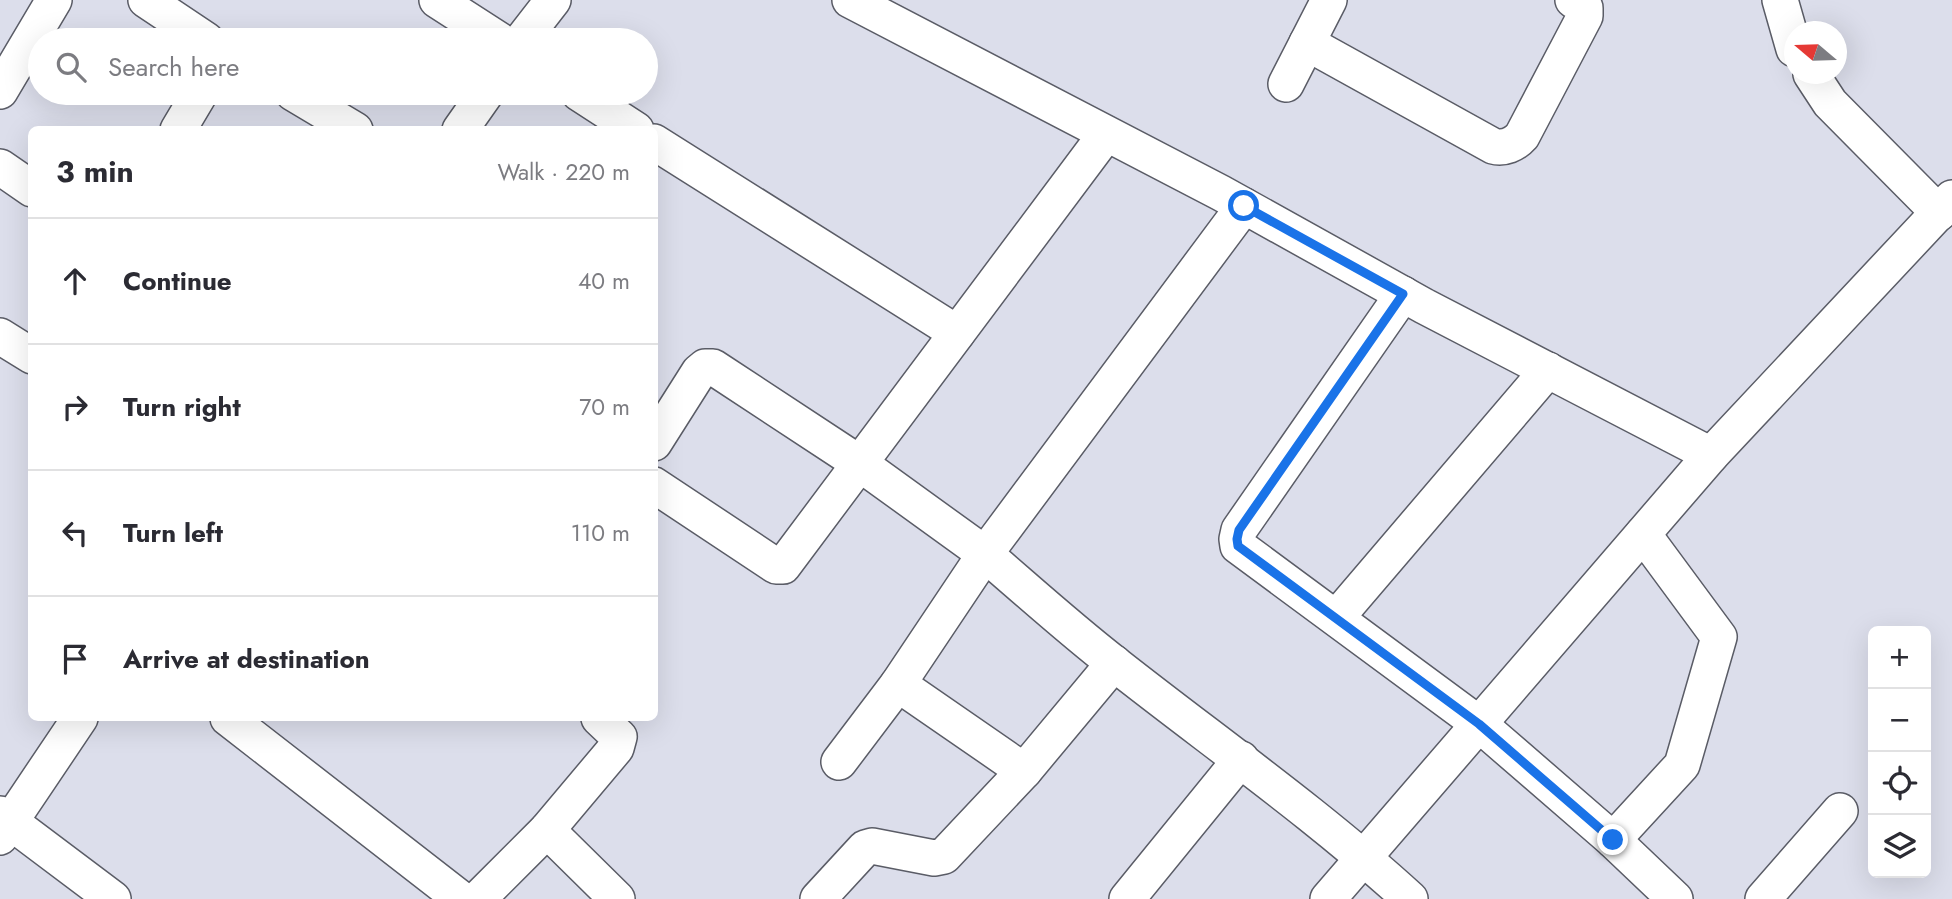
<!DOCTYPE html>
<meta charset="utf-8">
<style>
body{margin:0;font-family:Jost,sans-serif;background:#f2f2f3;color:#2b2b33}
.controls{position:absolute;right:21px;bottom:21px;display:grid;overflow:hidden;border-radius:10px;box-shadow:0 7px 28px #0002}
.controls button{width:63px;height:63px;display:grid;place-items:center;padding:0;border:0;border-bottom:2px solid #e1e1e2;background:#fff;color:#2b2b33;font:35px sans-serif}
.compass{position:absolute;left:1784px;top:21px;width:63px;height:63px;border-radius:50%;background:#fff;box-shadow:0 7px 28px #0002;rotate:289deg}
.stop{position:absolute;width:21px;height:21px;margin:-16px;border:5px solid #1a73e8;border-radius:50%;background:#fff}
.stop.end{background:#1a73e8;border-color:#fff;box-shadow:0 2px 7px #0008}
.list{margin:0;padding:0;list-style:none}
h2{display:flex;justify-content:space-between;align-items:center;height:91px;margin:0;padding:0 28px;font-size:30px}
h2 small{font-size:23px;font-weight:400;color:#7c7c81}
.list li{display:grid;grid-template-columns:46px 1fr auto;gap:21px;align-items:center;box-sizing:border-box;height:126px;padding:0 28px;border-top:2px solid #e1e1e2}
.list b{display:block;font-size:26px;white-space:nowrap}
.list em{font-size:23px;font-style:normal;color:#7c7c81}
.icon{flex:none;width:38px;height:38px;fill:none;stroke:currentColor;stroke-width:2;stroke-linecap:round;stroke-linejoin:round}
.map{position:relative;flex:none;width:1952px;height:899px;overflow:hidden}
.search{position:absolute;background:#fff;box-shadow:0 7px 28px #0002;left:28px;top:28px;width:630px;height:77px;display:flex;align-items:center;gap:18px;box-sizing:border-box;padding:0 24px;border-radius:38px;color:#7c7c81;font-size:26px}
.panel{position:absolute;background:#fff;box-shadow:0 7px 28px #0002;left:28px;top:126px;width:630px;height:595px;border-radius:10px}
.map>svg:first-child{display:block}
</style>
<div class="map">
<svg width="1952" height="899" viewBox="0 0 1952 899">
<rect width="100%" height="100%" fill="#dcdeeb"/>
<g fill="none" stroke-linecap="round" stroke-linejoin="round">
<g stroke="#5a5c66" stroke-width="38">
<g id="minor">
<polyline points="146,0 206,40"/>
<polyline points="437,0 499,40"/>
<polyline points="850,0 1221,193 1424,306 1711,455"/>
<polyline points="1780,0 1794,49"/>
<polyline points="522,40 553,0"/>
<path d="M 1307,43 L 1493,146 C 1504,149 1515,144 1522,136 L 1585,16 L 1585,8 L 1573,0"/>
<polyline points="1811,74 1830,103 1939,213"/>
<polyline points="1286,84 1329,0"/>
<polyline points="0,91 54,0"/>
<polyline points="293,93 355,130"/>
<polyline points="579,93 636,130"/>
<polyline points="178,130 200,93"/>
<polyline points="460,130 486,93"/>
<polyline points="654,142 957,333"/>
<polyline points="0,167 32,189"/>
<path d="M 1244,206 L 985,554 C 1028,591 1070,629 1115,664 C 1214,742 1317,814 1410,899"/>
<polyline points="1403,294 1239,530 1237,539 1238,546 1479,724 1613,840 1675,899"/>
<polyline points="0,336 32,356"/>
<polyline points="654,443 699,372 705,367 713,367 859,463 985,554 898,684 839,762"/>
<polyline points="654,485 776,566 783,566 1106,134"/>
<polyline points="1337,617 1548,370"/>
<polyline points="898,684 1024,771"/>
<polyline points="228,718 461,899"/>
<polyline points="0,814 113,899"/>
<polyline points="547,830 617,899"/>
<polyline points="0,837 80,718"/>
<polyline points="1613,840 1682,765 1719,637 1643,534"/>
<polyline points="478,899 547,830 616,748 619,737 599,718"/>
<polyline points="818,899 865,848 872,846 934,858 944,856 1024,771 1114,663"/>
<polyline points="1127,899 1241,759"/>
<polyline points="1328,899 1711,455 1952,198"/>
<polyline points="1763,899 1840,811"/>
</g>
</g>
<use href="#minor" stroke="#fff" stroke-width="35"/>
</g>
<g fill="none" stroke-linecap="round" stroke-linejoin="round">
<polyline stroke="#1a73e8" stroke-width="9" points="1244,206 1403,294 1239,530 1237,539 1238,546 1479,724 1613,840"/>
</g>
</svg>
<div class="controls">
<button>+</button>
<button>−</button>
<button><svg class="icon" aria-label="locate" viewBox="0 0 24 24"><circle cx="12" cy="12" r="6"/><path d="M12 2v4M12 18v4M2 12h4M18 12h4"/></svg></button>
<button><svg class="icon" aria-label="layers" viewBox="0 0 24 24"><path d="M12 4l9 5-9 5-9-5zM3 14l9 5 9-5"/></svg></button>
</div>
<svg class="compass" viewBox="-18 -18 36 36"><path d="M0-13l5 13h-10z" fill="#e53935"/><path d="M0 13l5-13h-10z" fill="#7c7c81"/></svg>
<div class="stop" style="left:1244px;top:206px"></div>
<div class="stop end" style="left:1613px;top:840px"></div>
<div class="search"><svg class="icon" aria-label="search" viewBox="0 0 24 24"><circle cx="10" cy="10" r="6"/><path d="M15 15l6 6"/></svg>Search here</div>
<section class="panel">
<h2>3 min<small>Walk · 220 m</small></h2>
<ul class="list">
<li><svg class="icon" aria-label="ahead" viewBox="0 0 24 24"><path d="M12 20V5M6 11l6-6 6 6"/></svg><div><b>Continue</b></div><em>40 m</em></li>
<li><svg class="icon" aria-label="right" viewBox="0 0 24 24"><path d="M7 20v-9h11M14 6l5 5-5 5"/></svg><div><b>Turn right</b></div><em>70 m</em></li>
<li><svg class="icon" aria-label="left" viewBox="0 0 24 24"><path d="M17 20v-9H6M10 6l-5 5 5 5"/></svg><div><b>Turn left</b></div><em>110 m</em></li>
<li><svg class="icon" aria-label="arrive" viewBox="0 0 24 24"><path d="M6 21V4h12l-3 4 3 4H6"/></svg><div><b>Arrive at destination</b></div></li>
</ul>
</section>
</div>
